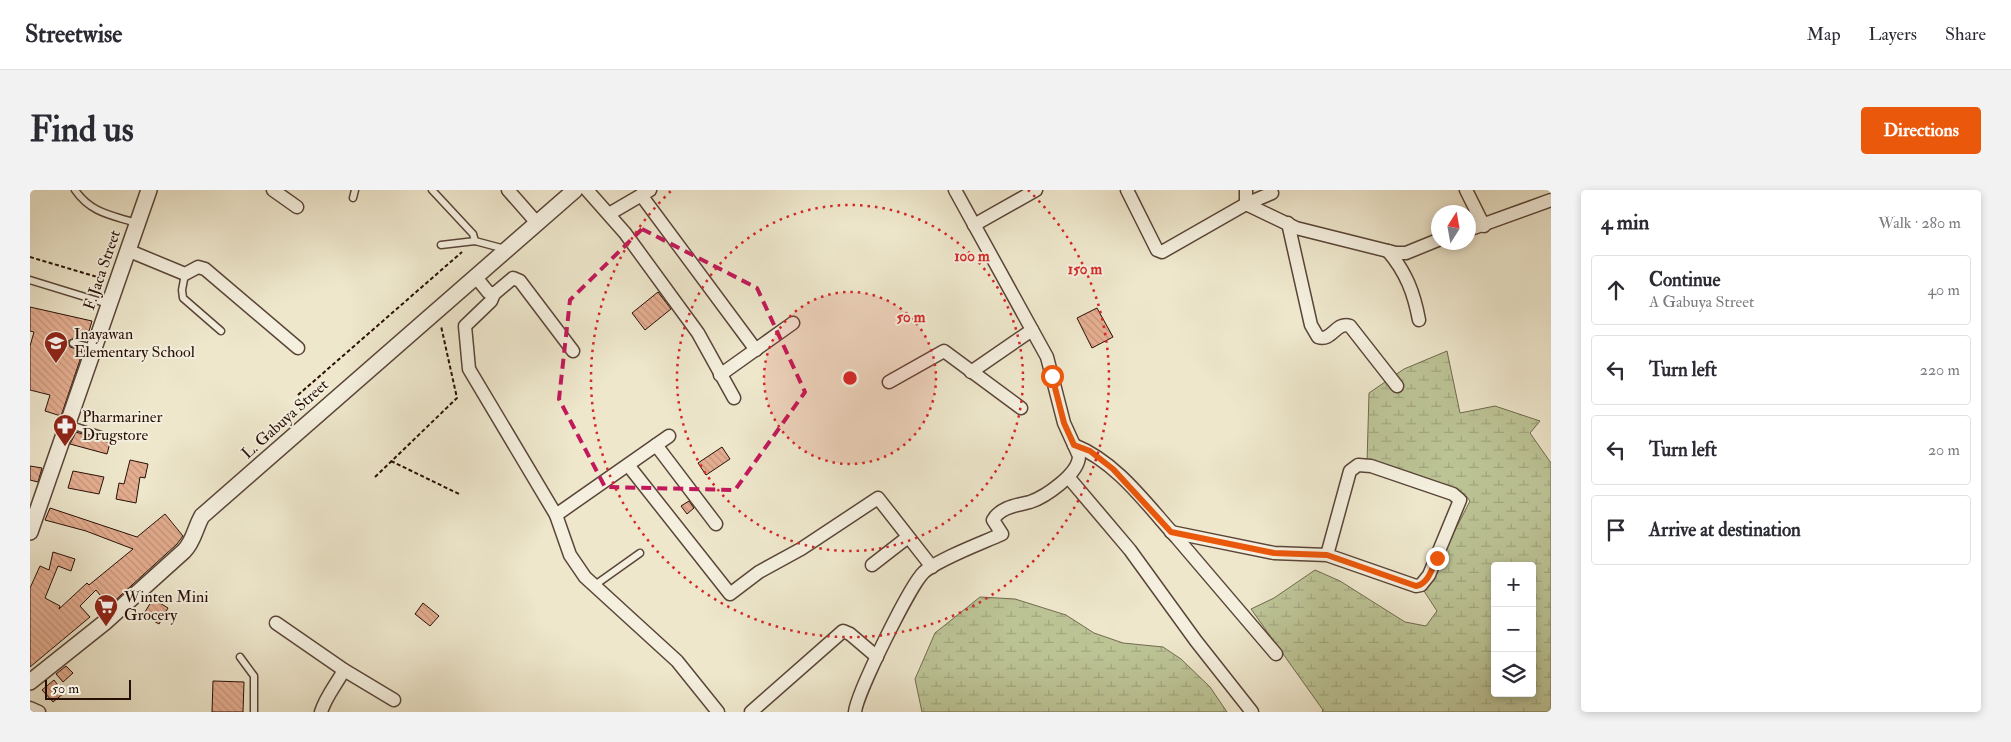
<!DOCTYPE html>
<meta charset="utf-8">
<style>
body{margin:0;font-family:"IM FELL Double Pica",serif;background:#f2f2f3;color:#2b2b33}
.controls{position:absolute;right:15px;bottom:15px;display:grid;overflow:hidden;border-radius:5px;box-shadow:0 2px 8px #0003}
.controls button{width:45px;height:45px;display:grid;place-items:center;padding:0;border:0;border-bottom:1px solid #e1e1e2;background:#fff;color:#2b2b33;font:25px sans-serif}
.compass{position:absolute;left:1401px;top:15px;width:45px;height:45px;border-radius:50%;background:#fff;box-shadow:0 2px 8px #0003;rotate:11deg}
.scale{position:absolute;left:15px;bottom:12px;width:86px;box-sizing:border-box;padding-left:5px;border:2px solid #280f06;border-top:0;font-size:14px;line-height:18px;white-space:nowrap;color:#280f06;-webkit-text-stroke:4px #f4efde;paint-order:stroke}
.stop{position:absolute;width:15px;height:15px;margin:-11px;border:4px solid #ea580c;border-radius:50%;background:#fff}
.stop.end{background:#ea580c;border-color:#fff;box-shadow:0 1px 5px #0008}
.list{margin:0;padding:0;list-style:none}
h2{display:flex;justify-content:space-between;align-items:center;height:65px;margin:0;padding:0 20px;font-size:21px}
h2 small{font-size:16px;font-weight:400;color:#7c7c81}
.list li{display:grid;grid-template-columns:32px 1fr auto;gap:15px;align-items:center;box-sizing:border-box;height:70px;margin:0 10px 10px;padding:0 10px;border:1px solid #e1e1e2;border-radius:5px}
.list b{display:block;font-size:19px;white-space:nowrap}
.list p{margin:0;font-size:16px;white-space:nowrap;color:#7c7c81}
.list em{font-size:16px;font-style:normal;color:#7c7c81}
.icon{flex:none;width:28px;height:28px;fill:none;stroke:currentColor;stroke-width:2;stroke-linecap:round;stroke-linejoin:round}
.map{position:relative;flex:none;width:1521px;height:522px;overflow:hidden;border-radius:5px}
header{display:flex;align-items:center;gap:30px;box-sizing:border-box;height:70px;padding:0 25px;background:#fff;border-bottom:1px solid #e1e1e2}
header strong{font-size:24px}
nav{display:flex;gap:28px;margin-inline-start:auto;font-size:18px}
.intro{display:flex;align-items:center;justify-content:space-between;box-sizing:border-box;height:120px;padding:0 30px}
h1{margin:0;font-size:35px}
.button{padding:12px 22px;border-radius:5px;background:#ea580c;color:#fff;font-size:18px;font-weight:700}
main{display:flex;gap:30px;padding:0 30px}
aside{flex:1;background:#fff;border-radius:5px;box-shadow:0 2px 8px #0003}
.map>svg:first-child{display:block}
</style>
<header>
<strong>Streetwise</strong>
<nav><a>Map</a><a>Layers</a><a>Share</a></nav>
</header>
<div class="intro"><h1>Find us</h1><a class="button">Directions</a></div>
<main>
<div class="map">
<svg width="1521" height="522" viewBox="0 0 1521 522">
<defs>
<pattern id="wetland-marsh" width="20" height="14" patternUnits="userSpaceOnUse" patternTransform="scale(1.25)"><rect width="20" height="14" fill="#bcc496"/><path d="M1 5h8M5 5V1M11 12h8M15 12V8" fill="none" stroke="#a2a780"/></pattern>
<pattern id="building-back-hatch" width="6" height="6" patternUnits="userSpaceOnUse" patternTransform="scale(1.25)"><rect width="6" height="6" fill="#e4ad90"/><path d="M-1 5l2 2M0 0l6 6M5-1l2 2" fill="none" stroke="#c4947b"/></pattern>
</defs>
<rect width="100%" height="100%" fill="#eee7cc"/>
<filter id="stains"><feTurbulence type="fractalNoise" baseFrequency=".004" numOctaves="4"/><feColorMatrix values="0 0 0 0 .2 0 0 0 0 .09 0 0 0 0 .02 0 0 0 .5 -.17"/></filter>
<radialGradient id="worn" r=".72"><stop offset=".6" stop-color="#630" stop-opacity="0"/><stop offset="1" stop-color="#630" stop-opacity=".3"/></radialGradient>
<g fill="url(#wetland-marsh)" stroke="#726a4e" fill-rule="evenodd">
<path d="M 1417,161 L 1430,223 L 1465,216 L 1510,231 L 1500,243 L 1521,273 L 1521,522 L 1292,522 L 1293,520 L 1221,419 L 1244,408 L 1285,380 L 1310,391 L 1375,432 L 1396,436 L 1407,421 L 1394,401 L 1440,311 L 1436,306 L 1337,273 L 1339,203 L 1374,179 ZM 1465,376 L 1502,376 L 1502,503 L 1465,503 Z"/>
<polygon points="950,407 985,409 1036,425 1064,443 1093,453 1133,457 1151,469 1180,497 1197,522 892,522 885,489 905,443"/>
</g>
<g fill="url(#building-back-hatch)" stroke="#280f06">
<polygon points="628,102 641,119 615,140 602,123"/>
<polygon points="0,117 62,131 56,151 44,148 38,151 40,157 53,161 31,226 15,221 20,205 0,200 0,156 4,142 0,141"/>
<polygon points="1067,118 1083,147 1062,158 1047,128"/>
<polygon points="46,242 80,253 77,264 40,254"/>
<polygon points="692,257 700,269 676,285 668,273"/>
<polygon points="100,270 118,274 115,288 110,287 106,313 86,309 89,293 94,294"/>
<polygon points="0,276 12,278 8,292 0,290"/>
<polygon points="43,281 74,287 69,304 38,298"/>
<polygon points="659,311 664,318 657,324 651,316"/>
<polygon points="20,318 107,347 135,324 153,346 147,354 79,416 66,400 50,416 60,427 0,477 0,398 10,376 19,380 23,362 45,369 41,381 28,376 15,408 30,416 29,419 57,393 59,395 103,359 56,341 15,330"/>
<polygon points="123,409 138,418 129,434 113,425"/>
<polygon points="393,413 409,426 400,436 385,424"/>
<polygon points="36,476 43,483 33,492 26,484"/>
<polygon points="24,490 34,503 23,512 12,500"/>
<polygon points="183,491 214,492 213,522 182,522"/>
</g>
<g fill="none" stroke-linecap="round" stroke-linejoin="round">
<g stroke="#5a4538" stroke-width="9">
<g id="service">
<path d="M 45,0 C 61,23 81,25 106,33"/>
<polyline points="402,0 443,44 445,51"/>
<polyline points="323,8 325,0"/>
<polyline points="411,55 445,51 475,59"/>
<polyline points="155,84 152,100 153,108 191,141"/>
<polyline points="0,90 78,114"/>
<polyline points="43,153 63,158"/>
<polyline points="38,234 83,249"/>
<polyline points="565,395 610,363"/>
<polyline points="210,467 224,486 224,522"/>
</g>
</g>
<g stroke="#5a4538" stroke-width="15">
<g id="minor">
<polyline points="243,0 267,17"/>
<polyline points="478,0 507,33"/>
<polyline points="557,0 595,43 668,143 704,208"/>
<polyline points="1097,0 1127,60 1132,62 1216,14 1242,3"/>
<polyline points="1216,0 1216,14 1266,38 1366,63 1376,63 1408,50"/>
<polyline points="1436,0 1454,36"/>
<polyline points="611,5 726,160"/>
<polyline points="579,24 620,0"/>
<path d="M 1258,33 L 1281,135 L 1288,147 C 1302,152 1306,131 1320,136 L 1367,196"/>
<polyline points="944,35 1006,0"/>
<polyline points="1438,40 1521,10"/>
<polyline points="97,60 155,84 168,77 175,79 268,158"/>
<path d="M 1358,61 C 1376,82 1384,103 1389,130"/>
<polyline points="445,86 458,102 464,104"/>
<polyline points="543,161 490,91 483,88 464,104 461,111 435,136 439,179 526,325 540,365 555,387 647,471 688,522"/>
<polyline points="941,182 1002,140"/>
<polyline points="690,185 763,133"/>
<polyline points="859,192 914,161 991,218"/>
<polyline points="626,255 686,334"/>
<path d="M 1044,255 C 1087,272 1117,315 1147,348 C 1180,387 1213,425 1246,464"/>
<polyline points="598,275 700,404 729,382 771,359 848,308 902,377"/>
<polyline points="1039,288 1100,360 1166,451 1222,522"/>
<polyline points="526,325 639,246"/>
<polyline points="1141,342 1244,363 1297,365 1386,396 1391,395 1399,385 1430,310 1423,304 1341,276 1328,275 1320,281 1297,365"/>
<polyline points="842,375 878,347"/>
<polyline points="246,433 314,480 364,510"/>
<polyline points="0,518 9,522"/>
<path d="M 291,522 C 296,506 306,495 314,480"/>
<polyline points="721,522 813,441 820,444 847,467"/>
<path d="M 825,522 C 827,503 880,395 894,382 C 909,369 952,353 972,344 L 963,330 C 970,317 988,315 1000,312 C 1015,307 1049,284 1049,266 L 1034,233 L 1017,167 L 925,0"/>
</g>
</g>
<g stroke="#5a4538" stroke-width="18">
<g id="tertiary">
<polyline points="0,342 119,0"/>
<path d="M 0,492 L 74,433 L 154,361 C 164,351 165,338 172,326 L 545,0"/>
</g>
</g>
<g stroke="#280f06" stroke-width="2" stroke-dasharray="4 2.5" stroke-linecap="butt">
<polyline points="0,67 74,89"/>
<polyline points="268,205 432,62"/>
<polyline points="361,271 429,304"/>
<polyline points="345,287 427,208 411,136"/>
</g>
<use href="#service" stroke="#f4efde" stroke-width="6"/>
<use href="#minor" stroke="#f4efde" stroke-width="12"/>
<use href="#tertiary" stroke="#f4efde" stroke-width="15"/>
</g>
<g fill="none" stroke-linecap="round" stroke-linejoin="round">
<path stroke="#ea580c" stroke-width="6" d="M 1022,186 L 1034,233 L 1044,255 L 1060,261 L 1083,279 L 1141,342 L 1244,363 L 1297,365 L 1386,396 C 1398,394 1402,379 1407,368"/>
</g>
<path fill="none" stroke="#c2185b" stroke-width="4" stroke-dasharray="10 6" stroke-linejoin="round" d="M 612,39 L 727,98 L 775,202 L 705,300 L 575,297 L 529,209 L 540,110 Z"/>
<circle cx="820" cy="188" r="86" fill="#d62828" fill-opacity=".12"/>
<g fill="none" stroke="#d62828" stroke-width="2.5" stroke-dasharray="2.5 5">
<circle cx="820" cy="188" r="86"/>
<circle cx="820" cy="188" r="173"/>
<path d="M998 0A259 259 0 1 1 642 0"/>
</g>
<defs>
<g id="school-pin" transform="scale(1.25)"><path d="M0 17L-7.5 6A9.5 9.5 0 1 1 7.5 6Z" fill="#8f2418" stroke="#f4efde"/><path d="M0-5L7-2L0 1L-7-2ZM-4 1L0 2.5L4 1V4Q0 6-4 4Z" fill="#fff"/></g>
<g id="pharmacy-pin" transform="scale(1.25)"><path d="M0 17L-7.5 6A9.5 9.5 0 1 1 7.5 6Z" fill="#8f2418" stroke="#f4efde"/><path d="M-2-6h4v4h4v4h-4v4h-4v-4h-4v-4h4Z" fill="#fff"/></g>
<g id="supermarket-pin" transform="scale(1.25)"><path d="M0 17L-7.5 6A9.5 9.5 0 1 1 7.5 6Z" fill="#8f2418" stroke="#f4efde"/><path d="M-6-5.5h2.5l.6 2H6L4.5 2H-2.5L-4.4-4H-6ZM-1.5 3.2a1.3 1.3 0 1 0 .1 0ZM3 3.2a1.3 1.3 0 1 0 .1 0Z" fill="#fff"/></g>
</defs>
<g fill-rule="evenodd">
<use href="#school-pin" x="26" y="153"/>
<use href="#pharmacy-pin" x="35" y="236"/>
<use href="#supermarket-pin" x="76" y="416"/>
</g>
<g text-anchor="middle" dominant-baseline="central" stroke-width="4" stroke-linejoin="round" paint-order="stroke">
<g font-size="16" fill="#280f06" stroke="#f4efde">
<text transform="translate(72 80) rotate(-71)">F. Jaca Street</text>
<text transform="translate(255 229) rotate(-42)">L. Gabuya Street</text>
</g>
<g font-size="16" fill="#280f06" stroke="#f4efde" text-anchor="start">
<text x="44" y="144">Inayawan<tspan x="44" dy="18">Elementary School</tspan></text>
<text x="52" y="227">Pharmariner<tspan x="52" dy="18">Drugstore</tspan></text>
<text x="94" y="407">Winten Mini<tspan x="94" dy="18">Grocery</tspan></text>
</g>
</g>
<circle cx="820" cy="188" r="8" fill="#d62828" stroke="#f4efde" stroke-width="2.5"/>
<g font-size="15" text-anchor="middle" font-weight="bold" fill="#d62828" stroke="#f4efde" stroke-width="4" stroke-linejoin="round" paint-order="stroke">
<text x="942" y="71">100 m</text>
<text x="1055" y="84">150 m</text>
<text x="881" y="132">50 m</text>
</g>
<rect width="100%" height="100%" filter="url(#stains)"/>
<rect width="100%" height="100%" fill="url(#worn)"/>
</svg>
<div class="controls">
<button>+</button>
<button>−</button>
<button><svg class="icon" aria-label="layers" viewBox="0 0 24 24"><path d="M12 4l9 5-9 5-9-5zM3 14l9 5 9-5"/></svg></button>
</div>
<svg class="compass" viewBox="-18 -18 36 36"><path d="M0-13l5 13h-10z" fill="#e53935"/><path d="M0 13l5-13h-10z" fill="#7c7c81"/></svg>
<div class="scale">50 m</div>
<div class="stop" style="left:1022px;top:186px"></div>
<div class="stop end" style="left:1407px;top:368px"></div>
</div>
<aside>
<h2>4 min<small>Walk · 280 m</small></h2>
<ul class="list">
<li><svg class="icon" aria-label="ahead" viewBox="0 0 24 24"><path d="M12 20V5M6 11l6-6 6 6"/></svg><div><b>Continue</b><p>A Gabuya Street</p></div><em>40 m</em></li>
<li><svg class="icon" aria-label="left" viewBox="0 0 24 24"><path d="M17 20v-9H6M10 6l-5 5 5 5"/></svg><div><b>Turn left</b></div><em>220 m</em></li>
<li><svg class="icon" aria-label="left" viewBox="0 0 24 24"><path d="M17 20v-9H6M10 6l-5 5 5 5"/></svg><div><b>Turn left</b></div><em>20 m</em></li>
<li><svg class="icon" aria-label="arrive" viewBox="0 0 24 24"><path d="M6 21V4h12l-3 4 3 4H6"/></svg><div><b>Arrive at destination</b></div></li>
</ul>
</aside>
</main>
